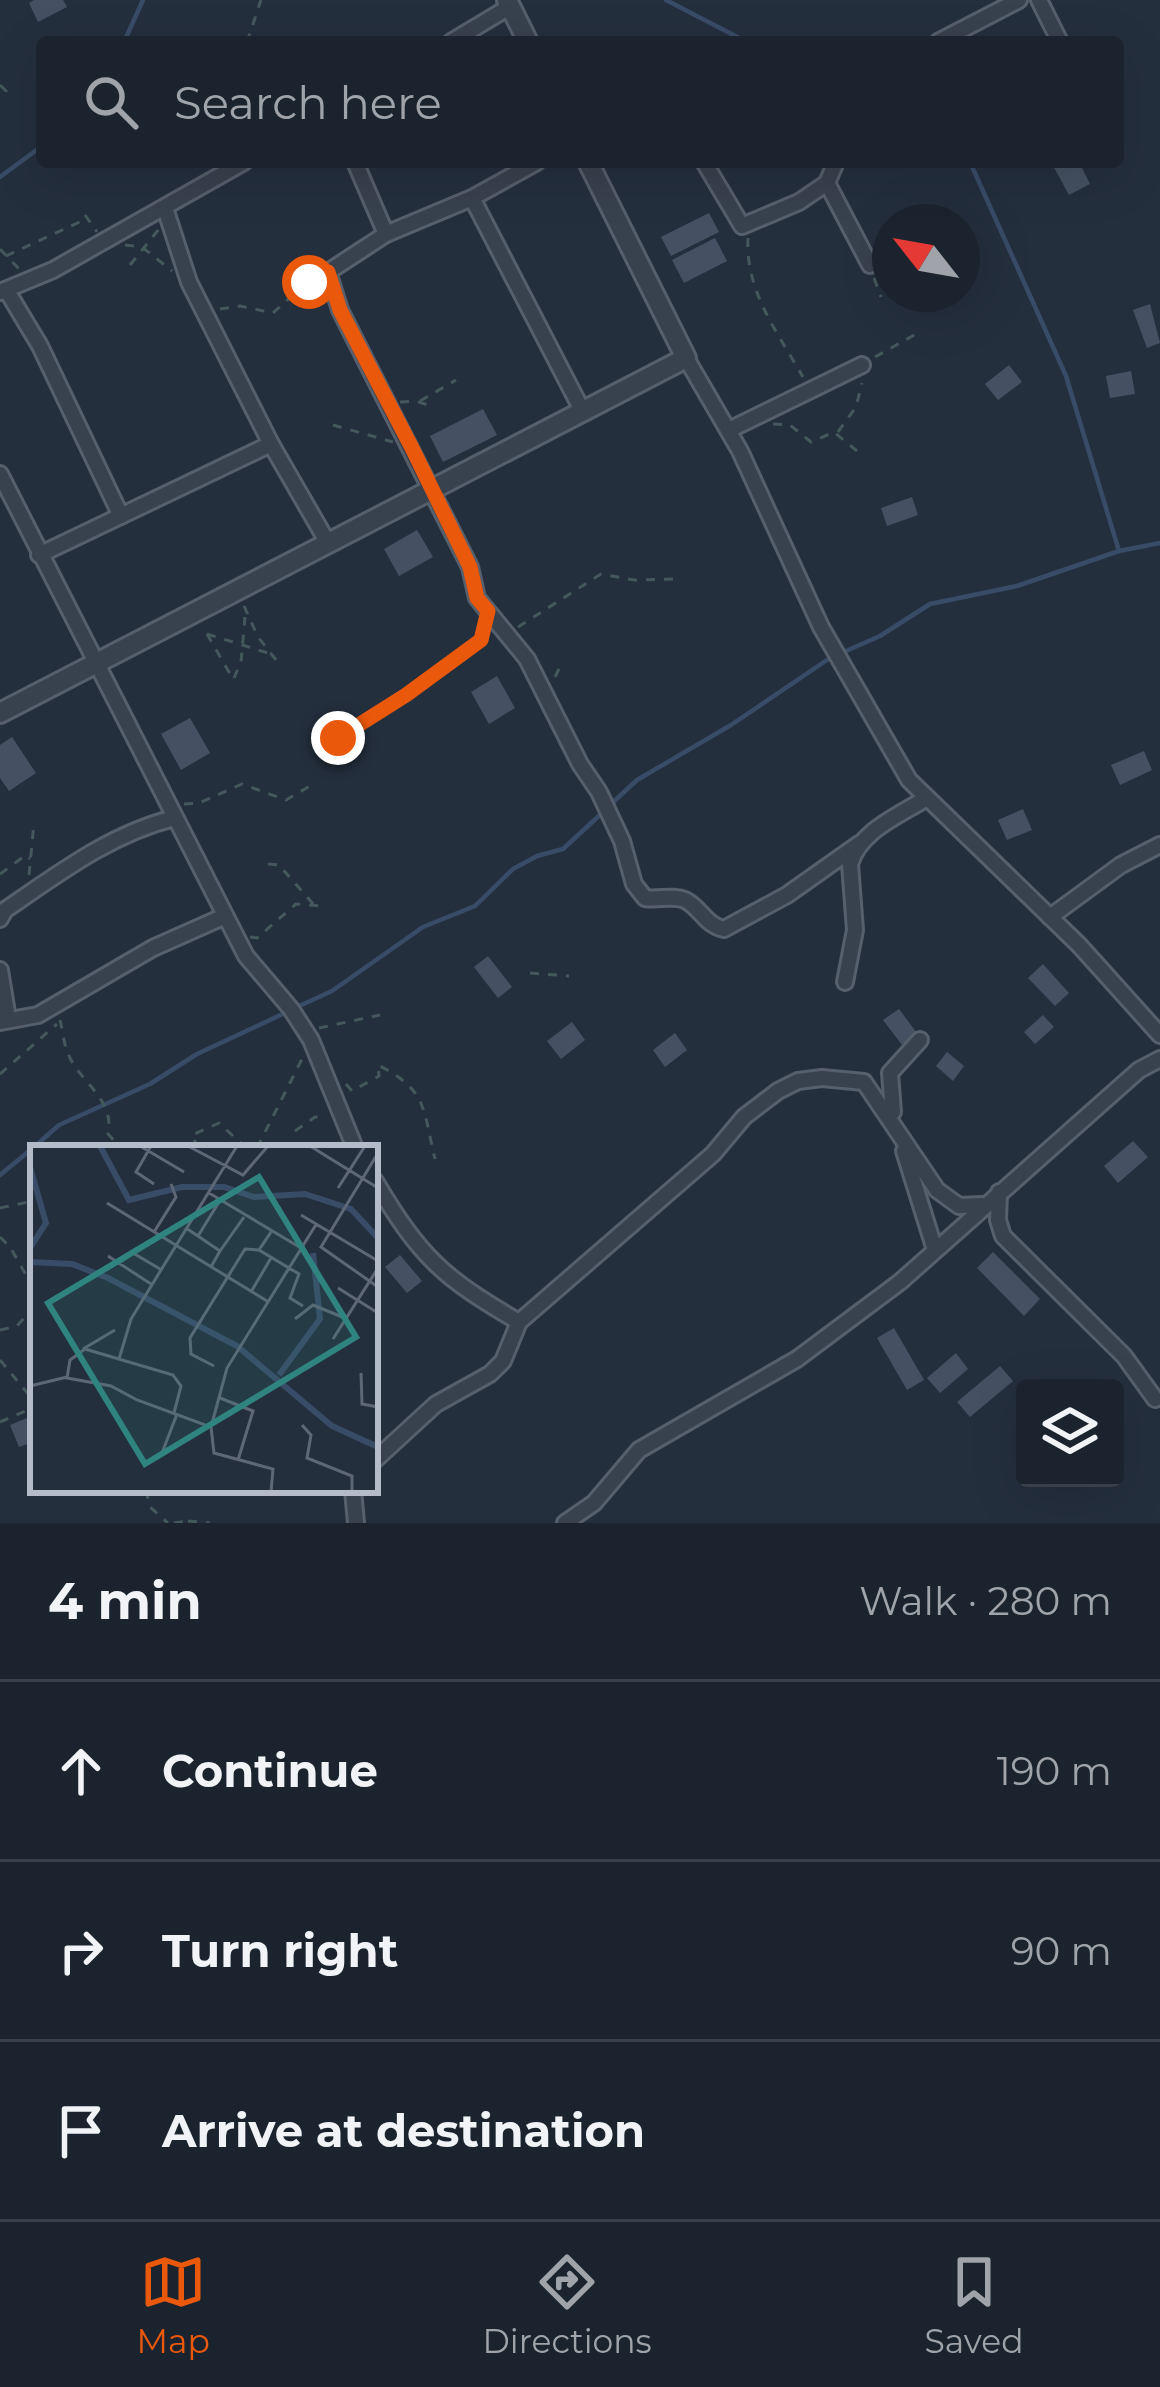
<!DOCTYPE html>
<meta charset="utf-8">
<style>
body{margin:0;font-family:Montserrat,sans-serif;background:#282f3a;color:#f1f3f6}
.controls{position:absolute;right:36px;bottom:36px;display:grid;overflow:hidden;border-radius:12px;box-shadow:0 12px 48px #0002}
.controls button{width:108px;height:108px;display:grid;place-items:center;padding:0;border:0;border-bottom:3px solid #39404a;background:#1b232e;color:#f1f3f6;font:60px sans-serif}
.compass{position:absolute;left:872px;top:204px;width:108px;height:108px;border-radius:50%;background:#1b232e;box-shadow:0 12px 48px #0002;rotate:301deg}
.stop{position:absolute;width:36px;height:36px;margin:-27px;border:9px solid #ea580c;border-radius:50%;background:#fff}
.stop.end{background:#ea580c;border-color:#fff;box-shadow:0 3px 12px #0008}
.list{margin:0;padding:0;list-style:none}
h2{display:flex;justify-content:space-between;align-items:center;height:156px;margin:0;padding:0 48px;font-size:51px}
h2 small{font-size:39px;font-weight:400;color:#a0a4aa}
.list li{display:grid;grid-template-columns:78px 1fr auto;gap:36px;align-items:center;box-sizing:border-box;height:180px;padding:0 48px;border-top:3px solid #39404a}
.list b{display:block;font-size:45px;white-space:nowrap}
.list em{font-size:39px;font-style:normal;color:#a0a4aa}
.icon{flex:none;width:66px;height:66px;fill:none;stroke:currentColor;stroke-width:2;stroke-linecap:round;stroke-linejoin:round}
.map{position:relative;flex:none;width:1160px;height:1523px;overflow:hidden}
.search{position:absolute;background:#1b232e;box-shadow:0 12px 48px #0002;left:36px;right:36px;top:36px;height:132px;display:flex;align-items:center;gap:30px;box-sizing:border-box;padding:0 42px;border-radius:12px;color:#a0a4aa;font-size:45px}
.sheet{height:696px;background:#1b232e}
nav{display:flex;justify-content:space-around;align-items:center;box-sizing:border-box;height:168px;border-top:3px solid #39404a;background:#1b232e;font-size:33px;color:#a0a4aa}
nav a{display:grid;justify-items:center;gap:6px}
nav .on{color:#ea580c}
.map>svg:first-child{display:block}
</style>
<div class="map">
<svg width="1160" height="1523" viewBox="0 0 1160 1523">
<rect width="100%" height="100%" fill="#242f3e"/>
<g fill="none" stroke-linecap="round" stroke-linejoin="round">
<g stroke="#394c67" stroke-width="4.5">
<polyline points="666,0 747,42"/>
<polyline points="124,42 143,0"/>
<polyline points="970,162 1066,376 1119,551"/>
<polyline points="0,177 42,146"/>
<polyline points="610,805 637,780 731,725 830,658 880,636 930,604 1017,586 1119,551 1160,543"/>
<polyline points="297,1007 332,991 423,927 475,906 513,869 537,856 563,849 602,813"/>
<polyline points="33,1148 59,1125 150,1084 197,1054 287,1012"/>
<polyline points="0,1175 33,1148"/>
</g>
</g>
<g fill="#455162">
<polygon points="34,0 63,0 67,7 38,22 29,3"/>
<polygon points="1051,162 1079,162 1090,184 1069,195"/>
<polygon points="709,213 719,232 671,256 661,237"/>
<polygon points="715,238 727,261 684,283 672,260"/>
<polygon points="1150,304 1160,343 1147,348 1133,310"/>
<polygon points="1009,365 1022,382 998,400 985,384"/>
<polygon points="1131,371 1135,394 1110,398 1106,376"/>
<polygon points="483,409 497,435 443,462 430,436"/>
<polygon points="912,497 918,515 887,526 881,508"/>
<polygon points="417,530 433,557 399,576 384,549"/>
<polygon points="497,676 515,708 489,724 471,692"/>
<polygon points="190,718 210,753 181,770 161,734"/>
<polygon points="12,737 36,773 9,791 0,778 0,745"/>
<polygon points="1144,751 1152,770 1120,785 1111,765"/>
<polygon points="1023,809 1032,830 1007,840 998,820"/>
<polygon points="488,956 512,987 498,998 474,967"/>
<polygon points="1043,964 1069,993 1055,1006 1028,978"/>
<polygon points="899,1009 917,1033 902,1045 883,1020"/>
<polygon points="1043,1015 1054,1027 1035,1044 1024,1032"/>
<polygon points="572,1022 585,1040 561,1059 547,1041"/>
<polygon points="675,1033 687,1050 665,1067 653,1050"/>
<polygon points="947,1052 964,1066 953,1081 936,1066"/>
<polygon points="1133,1141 1148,1157 1118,1183 1104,1166"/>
<polygon points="993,1252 1040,1299 1024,1316 977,1268"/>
<polygon points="400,1255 422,1281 407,1293 385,1267"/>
<polygon points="894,1328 924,1380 907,1390 877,1338"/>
<polygon points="956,1353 968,1369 940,1393 927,1378"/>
<polygon points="1000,1366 1013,1381 970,1417 957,1402"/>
<polygon points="32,1416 33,1442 19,1447 10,1425"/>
</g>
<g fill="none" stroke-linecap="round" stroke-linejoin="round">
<g stroke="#565f6c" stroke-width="20">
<g id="minor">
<polyline points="1039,0 1060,42"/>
<polyline points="451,42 511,6"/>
<polyline points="938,42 1019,0"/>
<polyline points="355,162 386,234 472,198 537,162"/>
<polyline points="704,162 742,226 799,202 827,183"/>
<polyline points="836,162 827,183 870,265"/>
<polyline points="472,198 583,412"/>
<polyline points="165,208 189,282 271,444"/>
<path d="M 386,234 L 328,272 L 340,310 L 470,567 L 477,598 L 527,659 L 580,764 L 599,792 L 622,841 L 634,884 L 645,898 C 658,900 674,895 685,900 C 701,908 705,925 724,929 L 787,895 L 859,844"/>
<polyline points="7,291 40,346 121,516"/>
<polyline points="0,292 53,270 244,162"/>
<polyline points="686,358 740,451 821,627 909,780 1079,945 1160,1035"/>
<polyline points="729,430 862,365"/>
<polyline points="0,474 246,956 291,1009 311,1040 355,1148"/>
<polyline points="39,555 271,444 328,543"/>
<polyline points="1050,917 1121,865 1160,845"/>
<path d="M 0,919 L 5,910 C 58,874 110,834 174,818"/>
<polyline points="0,970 8,1019"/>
<path d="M 845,982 L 855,930 L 850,864 C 860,831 898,816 925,799"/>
<polyline points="0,1022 38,1015 153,948 225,916"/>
<polyline points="893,1112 890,1073 920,1040"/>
<polyline points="904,1151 935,1250"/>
<path d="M 375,1181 C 420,1257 443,1278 519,1322"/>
<polyline points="999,1192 998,1220 1003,1236 1124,1356 1155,1399"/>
<polyline points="375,1460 436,1404 490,1374 503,1361 519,1322 713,1154 744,1117 778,1091 798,1081 822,1078 864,1082 937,1190 959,1206 982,1205"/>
<polyline points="353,1490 356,1523"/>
<polyline points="565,1523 594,1503 639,1450 797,1359 900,1282 1139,1070 1160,1059"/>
</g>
</g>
<g stroke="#565f6c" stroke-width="24">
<g id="tertiary">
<polyline points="507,0 528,42"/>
<polyline points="0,713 686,358 588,162"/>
</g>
</g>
<g stroke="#44595c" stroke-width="3" stroke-dasharray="9 9" stroke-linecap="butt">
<polyline points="247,42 261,0"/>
<polyline points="0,85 6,91 0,93"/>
<polyline points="85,215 97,232"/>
<path d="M 748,238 C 745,291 778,333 803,377"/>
<polyline points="125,245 142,247 172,271"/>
<polyline points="0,249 19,269"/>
<polyline points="6,256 86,219"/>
<polyline points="130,265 159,229"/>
<polyline points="874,278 881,297"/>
<polyline points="220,309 240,306 273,313 315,275"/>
<polyline points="875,357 916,334"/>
<polyline points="420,401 456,380"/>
<polyline points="400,402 415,401 435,407"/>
<polyline points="773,424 790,425 811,442 834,432 857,451"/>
<polyline points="333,425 393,442"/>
<polyline points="838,432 856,407 862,383"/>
<polyline points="244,606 258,637 280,665"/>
<polyline points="518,627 601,574 634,580 674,579"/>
<polyline points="207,634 268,653"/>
<polyline points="207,634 233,679"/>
<polyline points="555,677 560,667"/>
<polyline points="234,678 241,662 245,617"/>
<polyline points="338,738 406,695 481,640 483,631"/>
<polyline points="184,804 199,803 242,784 286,800 315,783"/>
<polyline points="268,864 279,865 314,905"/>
<polyline points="0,874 26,855 30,859"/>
<polyline points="29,875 34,823"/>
<polyline points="250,937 257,938 296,904 323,906"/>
<polyline points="530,973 569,976"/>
<path d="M 60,1020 C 63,1032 64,1047 70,1058 C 83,1084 115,1101 108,1134 L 121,1148"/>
<polyline points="319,1028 380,1015"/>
<polyline points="0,1074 57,1024"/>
<path d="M 346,1084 L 352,1091 L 379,1076 L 378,1065 C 428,1090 423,1110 435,1159"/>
<polyline points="295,1131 315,1117 325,1117"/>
<polyline points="198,1148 192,1135 219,1123 246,1148"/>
<polyline points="257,1148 302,1059"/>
<polyline points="0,1208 33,1201"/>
<polyline points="0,1237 10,1247 33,1287"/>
<polyline points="0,1330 17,1326 33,1308"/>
<polyline points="0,1360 29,1395 33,1394"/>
<polyline points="0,1422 28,1410 29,1395"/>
<polyline points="146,1490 150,1507 168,1523"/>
<polyline points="188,1521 210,1523"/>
<polyline points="174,1523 189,1521"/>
</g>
<use href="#minor" stroke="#38414e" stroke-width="14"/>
<use href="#tertiary" stroke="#38414e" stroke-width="18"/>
</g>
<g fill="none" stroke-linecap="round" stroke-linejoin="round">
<polyline stroke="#ea580c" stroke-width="15" points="309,282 317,274 328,272 340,310 412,448 470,567 477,598 488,611 481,640 406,695 338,738"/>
</g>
<g transform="translate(30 1145)">
<rect width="348" height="348" fill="#242f3e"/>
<path fill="none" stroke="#394c67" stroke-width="6" d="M 70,1 L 99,55 L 152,42 L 194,42 L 224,52 L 275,49 L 321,64 L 348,93M 0,22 L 16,78 L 0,103M 0,117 L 42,119 L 78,133 L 207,201 L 302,281 L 348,302M 249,230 L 290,174 L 283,108"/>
<path fill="none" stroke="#5e6776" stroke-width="3" d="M 110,1 L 154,27M 121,1 L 106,27 L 124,39M 158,1 L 213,30 L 238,1M 280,1 L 348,43M 348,8 L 291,102 L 348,142M 308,43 L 335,1M 179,48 L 271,103M 77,58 L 237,156M 271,70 L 348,116M 156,83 L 190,106 L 181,122M 124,87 L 146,52 L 141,39M 241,87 L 229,105 L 269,129 L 260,153 L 273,161M 168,91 L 189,57M 190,106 L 214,72M 78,111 L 121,139M 89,118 L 103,108 L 130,124M 308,143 L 348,168M 221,147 L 241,113M 265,174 L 283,160 L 317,174M 303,194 L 348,123M 53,204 L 85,185M 89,214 L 101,174 L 207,1M 184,221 L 161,209 L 160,193 L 215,104 L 229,105M 331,228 L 332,259 L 348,262M 0,241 L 37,232M 190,253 L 223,266 L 208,315M 144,268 L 151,241 L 143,230 L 55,204 L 40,215 L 37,233 L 81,241 L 107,255 L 181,282 L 184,308 L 243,324 L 241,347M 272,280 L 281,290 L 277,313 L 322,331 L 322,347M 181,282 L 197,223 L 287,78M 132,308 L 147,269"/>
<path fill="#308480" fill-opacity="0.15" stroke="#308480" stroke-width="6" d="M 229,32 L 326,192 L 115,319 L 18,158 Z"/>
<rect width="348" height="348" fill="none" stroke="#b4bcc9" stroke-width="6"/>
</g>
</svg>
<div class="controls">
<button><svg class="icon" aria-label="layers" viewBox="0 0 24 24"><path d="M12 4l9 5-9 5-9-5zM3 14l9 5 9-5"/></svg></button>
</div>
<svg class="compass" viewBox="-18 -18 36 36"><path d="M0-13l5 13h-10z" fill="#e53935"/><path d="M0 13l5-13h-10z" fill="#a0a4aa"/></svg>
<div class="stop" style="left:309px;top:282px"></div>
<div class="stop end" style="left:338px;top:738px"></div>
<div class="search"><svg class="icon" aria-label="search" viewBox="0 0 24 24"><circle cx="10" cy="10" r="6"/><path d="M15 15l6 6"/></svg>Search here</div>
</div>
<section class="sheet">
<h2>4 min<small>Walk · 280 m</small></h2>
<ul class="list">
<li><svg class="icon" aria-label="ahead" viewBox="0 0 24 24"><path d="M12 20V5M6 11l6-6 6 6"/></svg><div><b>Continue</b></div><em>190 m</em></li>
<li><svg class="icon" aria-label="right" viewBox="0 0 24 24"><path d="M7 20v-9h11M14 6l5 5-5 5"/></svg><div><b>Turn right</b></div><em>90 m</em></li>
<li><svg class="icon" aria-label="arrive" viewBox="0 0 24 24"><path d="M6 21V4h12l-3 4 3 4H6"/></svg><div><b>Arrive at destination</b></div></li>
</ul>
</section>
<nav>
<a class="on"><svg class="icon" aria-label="map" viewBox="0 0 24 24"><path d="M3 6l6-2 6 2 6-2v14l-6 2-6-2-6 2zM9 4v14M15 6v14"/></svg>Map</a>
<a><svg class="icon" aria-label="directions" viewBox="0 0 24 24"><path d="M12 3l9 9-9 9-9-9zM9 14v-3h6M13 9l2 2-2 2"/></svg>Directions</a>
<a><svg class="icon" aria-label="saved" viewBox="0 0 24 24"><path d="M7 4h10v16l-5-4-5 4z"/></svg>Saved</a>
</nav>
